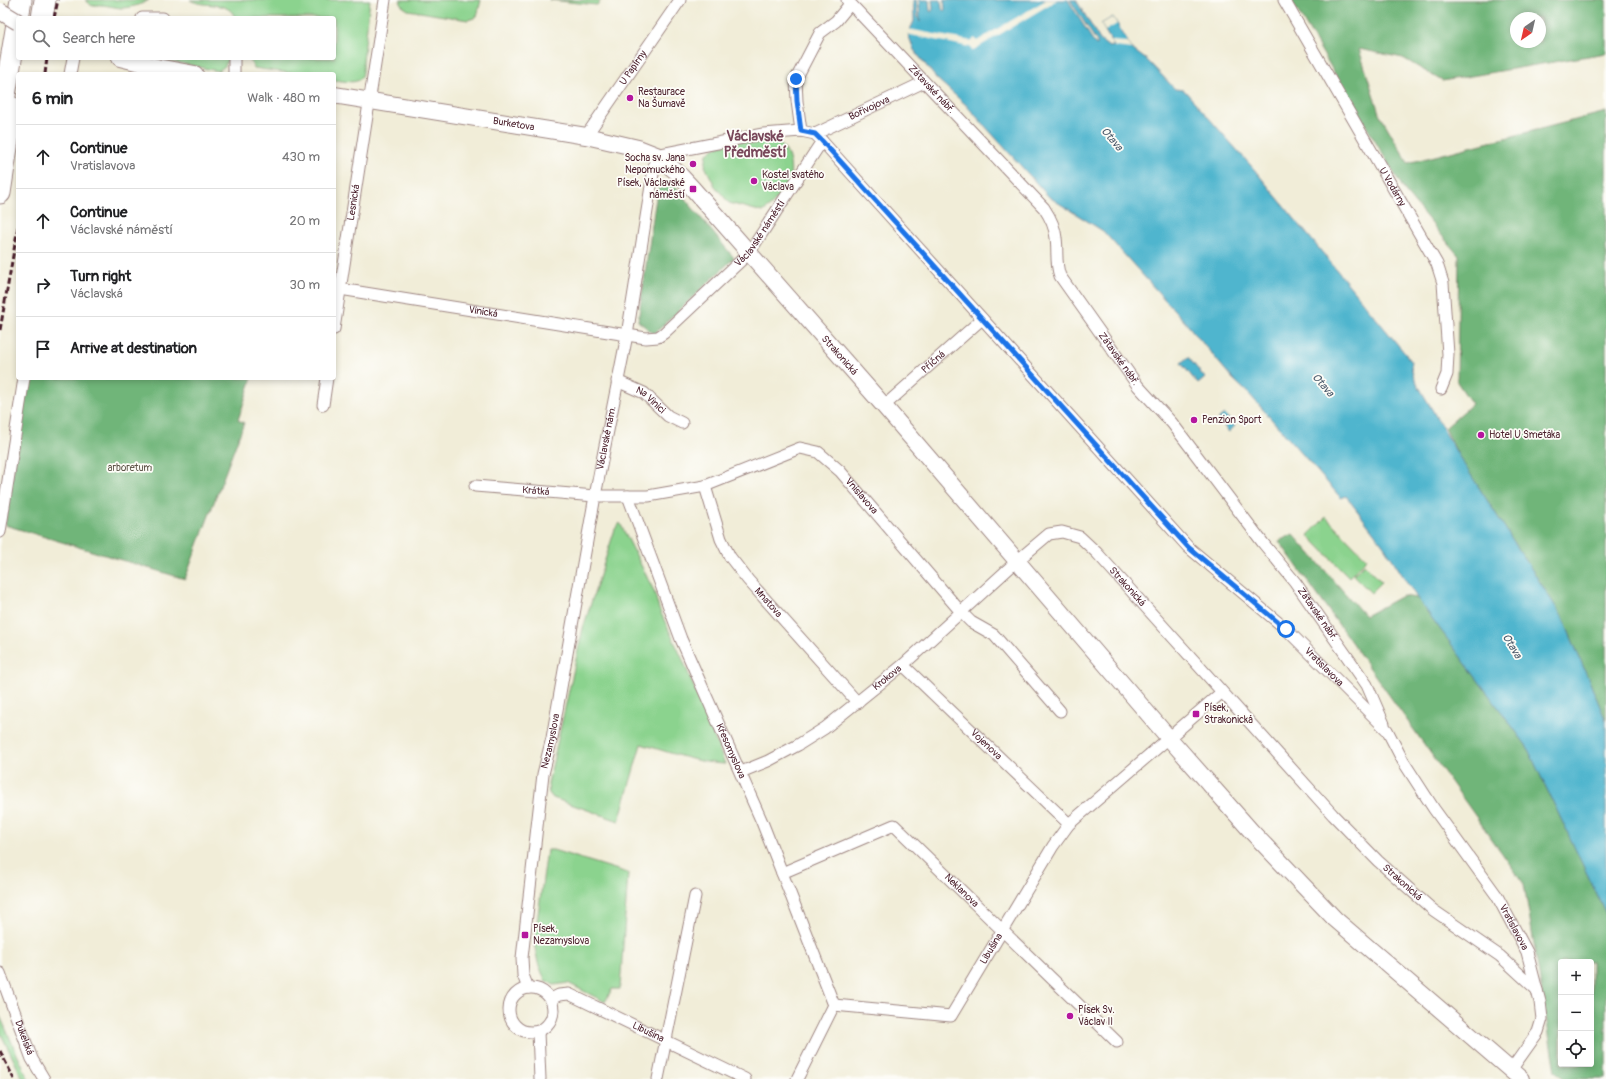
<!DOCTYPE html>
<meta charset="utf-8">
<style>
body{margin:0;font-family:Pangolin,sans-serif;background:#f2f2f2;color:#202124}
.controls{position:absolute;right:12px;bottom:12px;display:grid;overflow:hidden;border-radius:4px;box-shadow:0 2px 6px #0003}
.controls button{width:36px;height:36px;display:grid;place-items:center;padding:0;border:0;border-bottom:1px solid #e0e0e0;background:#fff;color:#202124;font:20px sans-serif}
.compass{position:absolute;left:1510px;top:12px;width:36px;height:36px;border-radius:50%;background:#fff;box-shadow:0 2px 6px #0003;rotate:214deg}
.stop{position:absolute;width:12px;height:12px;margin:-9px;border:3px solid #1a73e8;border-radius:50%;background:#fff}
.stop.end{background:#1a73e8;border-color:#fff;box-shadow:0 1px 4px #0008}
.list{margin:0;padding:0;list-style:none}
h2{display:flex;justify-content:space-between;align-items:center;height:52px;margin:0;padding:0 16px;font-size:17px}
h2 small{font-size:13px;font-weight:400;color:#757577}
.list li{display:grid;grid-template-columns:26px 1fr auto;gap:12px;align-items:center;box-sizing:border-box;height:64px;padding:0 16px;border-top:1px solid #e0e0e0}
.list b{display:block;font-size:15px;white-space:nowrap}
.list p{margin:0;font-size:13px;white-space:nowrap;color:#757577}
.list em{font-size:13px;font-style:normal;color:#757577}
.icon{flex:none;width:22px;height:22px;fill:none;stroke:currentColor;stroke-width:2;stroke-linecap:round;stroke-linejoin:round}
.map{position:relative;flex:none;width:1606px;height:1079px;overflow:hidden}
.search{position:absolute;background:#fff;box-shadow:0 2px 6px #0003;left:16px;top:16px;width:320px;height:44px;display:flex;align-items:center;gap:10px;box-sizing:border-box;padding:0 14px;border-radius:4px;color:#757577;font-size:15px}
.panel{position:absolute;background:#fff;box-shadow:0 2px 6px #0003;left:16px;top:72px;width:320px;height:308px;border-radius:4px}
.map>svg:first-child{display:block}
</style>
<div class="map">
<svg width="1606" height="1079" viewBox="0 0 1606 1079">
<rect width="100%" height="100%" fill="#fdfcf7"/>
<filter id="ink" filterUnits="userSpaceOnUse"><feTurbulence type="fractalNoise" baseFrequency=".025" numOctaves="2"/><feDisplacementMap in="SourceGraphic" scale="8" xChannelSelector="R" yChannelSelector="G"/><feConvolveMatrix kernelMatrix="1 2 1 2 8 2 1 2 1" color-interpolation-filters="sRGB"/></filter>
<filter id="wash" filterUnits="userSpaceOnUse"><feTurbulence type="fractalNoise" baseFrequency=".012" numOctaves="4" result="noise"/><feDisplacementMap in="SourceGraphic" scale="16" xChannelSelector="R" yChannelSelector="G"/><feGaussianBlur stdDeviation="0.9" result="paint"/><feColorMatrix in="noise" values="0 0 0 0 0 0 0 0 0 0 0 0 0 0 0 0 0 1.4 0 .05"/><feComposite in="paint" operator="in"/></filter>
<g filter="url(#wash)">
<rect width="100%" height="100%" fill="#f1edd8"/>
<g fill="#8bd38e" stroke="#6a795c">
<path d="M 85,0 L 149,0 C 141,5 129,8 121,8 C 110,7 102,3 92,6 Z"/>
<path d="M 190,0 L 370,0 L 363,62 C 365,87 353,82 334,80 L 334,74 L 297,74 L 254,68 L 249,58 L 334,58 L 334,18 L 235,18 C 230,0 203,8 190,0 Z"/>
<polygon points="400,0 481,0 477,17 468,20 408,10 402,6"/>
<polygon points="550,0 601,0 597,5"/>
<polygon points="155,58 228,58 225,66 218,71"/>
<path d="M 748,138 C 755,139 770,138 776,141 C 780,143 786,150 788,155 C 797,181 782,196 763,212 L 729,203 L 715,186 L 705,166 L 707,154 L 718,146 Z"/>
<polygon points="1326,517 1367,559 1349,577 1308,535"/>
<path d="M 620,523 L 654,591 L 659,609 L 683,660 L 725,764 C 696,763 669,752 641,744 L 619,821 L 553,798 L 549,793 L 548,784 L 583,628 L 615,529 Z"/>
<polygon points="1364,564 1382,582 1371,593 1353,575"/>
<polygon points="547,850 553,850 628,873 620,989 612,989 605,1002 568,983 554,985 545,980 538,963 534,943"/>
<polygon points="0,1016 27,1076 29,1079 23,1079 0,1032"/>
</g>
<g fill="#70b579" stroke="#5d6a52" fill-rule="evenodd">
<path d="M 1291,0 L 1606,0 L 1606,53 L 1442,81 L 1403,58 L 1359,49 L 1379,113 L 1408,163 L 1606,112 L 1606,721 L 1563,618 L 1458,455 L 1445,428 L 1472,404 L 1457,382 L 1459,256 L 1406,193 ZM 1516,18 L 1540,18 L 1540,42 L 1516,42 Z"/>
<polygon points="663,182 673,184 734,258 654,334 638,321 657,191"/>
<polygon points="28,378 252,378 238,420 244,423 185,579 5,525"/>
<path d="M 1293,534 L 1365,616 L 1402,596 L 1417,598 L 1526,745 L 1606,914 L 1606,1079 L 1564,1079 L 1555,1071 L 1524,884 L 1279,541 ZM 1561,962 L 1591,962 L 1591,1064 L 1561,1064 Z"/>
</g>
<g fill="#50b5ce" stroke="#4d6a7c">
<polygon points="913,0 916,0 918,17 920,22 919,0 929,0 930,11 931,12 933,9 932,0 941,0 942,9 944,11 945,9 944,0 1068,0 1095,44 1097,45 1097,42 1070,0 1076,0 1100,40 1109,47 1114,46 1101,24 1113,17 1132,49 1148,61 1175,89 1184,90 1253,168 1412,362 1411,367 1414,378 1458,455 1563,618 1606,721 1606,914 1526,745 1417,598 1384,546 1346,496 1341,498 1250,395 1232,378 1185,322 1103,231 1049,197 965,104 936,78 914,50 908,34 914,21"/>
<polygon points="1188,357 1205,378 1198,384 1181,363"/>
<polygon points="1224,414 1235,426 1229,432 1218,419"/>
</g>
<g fill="#f1edd8">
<polygon points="1046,0 1057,0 972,51 970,47 906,34 908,29 971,41 975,38 977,41"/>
<polygon points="1113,17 1117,24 1105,31 1101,24"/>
<polygon points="1111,41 1128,42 1132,49 1115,47"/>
</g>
</g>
<g filter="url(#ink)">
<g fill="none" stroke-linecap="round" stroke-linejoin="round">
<g stroke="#9e8682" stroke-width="13">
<g id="street">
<path id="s1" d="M 847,0 L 1044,208 C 1050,217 1055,227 1056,238 C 1058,251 1055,263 1060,276 L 1138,386 L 1172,423 L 1263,543 L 1295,582 L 1367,685 L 1384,724"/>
<path id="s2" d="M 1284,0 L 1437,264 L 1443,283 L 1448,354 L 1447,374 L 1441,389"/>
<polyline points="142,18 163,18"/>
<polyline points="70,74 73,58"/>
<polyline points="234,74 234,58"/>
<polyline points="801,131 797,101 796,79 820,33 836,21 850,4"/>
<path id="s3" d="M 815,134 L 924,82"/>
<path id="s4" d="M 586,136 L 680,0"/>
<path id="s5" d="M 340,289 L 646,338 L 658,337 L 664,333 L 749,253 L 822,141"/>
<path id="s6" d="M 334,329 L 385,0"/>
<path id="s7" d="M 617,381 L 644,393 L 668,416 L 682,423"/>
<polyline points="323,405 327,378"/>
<path id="s8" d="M 884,406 L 982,319"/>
<path id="s9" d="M 475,486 L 595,496 L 648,496 L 705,486 L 800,448 L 818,452 L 840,471 L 961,612 L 971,622 L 994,635 L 1060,711"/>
<path id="s10" d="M 705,486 L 721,539 L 730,557 L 748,580 L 858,703"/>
<path id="s11" d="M 628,496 L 681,639 L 762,822 L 834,1005"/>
<polyline points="0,532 24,378"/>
<path id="s12" d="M 903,665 L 1069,824"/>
<path id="s13" d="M 741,772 L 768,761 L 798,745 L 825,728 L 903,665 L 1017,561 L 1049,534 L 1062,532 L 1080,537 L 1097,553 L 1333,815 L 1378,861 L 1433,910 L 1500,956 L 1537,990"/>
<path id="s14" d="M 782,873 L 894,825 L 1117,1042"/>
<path id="s15" d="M 0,973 L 32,1059 L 44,1079"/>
<circle cx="531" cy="1010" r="22"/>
<path id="s16" d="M 528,988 L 523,975 L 522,958 L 543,774 L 552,738 L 595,496 L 627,335 L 656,155 L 763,134 L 801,131 L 815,134 L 822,141 L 1188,547 L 1286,629 L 1387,730 L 1403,761 L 1434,809 L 1497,896 L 1527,952 L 1540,1002 L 1542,1019 L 1538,1032 L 1511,1070"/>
<path id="s17" d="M 551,999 L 559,995 L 569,994 L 745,1079"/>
<path id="s18" d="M 834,1005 L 951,1016 L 1053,846 L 1069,824 L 1221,693"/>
<polyline points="538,1032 540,1079"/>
<polyline points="658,1079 695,896"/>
<polyline points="797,1079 834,1005"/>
</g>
</g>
<g stroke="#9e8682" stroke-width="18">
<g id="secondary">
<polyline points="120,58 157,67 195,74"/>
<path id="s19" d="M 334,95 L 586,136 L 638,148 L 656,155 L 678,173 L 693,189 L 884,406 L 1168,737 L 1252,832 L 1335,919 L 1521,1079"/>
</g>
</g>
<g stroke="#9e8682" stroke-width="23">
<g id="highway">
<polyline points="42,18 45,0"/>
<polyline points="0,125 21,0"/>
<polyline points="0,193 13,108"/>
</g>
</g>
<use href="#street" stroke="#fff" stroke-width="11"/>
<use href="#secondary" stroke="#fff" stroke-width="16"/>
<use href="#highway" stroke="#fff" stroke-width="21"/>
<g stroke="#4a1f2b" stroke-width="3" stroke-dasharray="6 3" stroke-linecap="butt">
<polyline points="54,18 58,0"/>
<polyline points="45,74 47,58"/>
<polyline points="0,330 18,227"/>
<polyline points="0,1051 14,1079"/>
</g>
<g stroke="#9e8682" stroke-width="18" stroke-linecap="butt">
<polyline id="secondary-bridge" points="0,11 18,22"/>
</g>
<use href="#secondary-bridge" stroke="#fff" stroke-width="16"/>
</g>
</g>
<g fill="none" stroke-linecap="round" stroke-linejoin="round" filter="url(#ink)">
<polyline stroke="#1a73e8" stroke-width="5" points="796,79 797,101 801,131 815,134 822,141 1188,547 1286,629"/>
</g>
<g fill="#b5179e" stroke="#fdfcf7" stroke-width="1.5">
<circle cx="630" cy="98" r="4"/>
<circle cx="693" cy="164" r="4"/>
<circle cx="754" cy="181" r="4"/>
<rect x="689" y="185" width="8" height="8" rx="2"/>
<circle cx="1194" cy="420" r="4"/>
<circle cx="1481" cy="435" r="4"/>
<rect x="1192" y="710" width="8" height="8" rx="2"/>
<rect x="521" y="931" width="8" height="8" rx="2"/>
<circle cx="1070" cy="1016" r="4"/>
</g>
<g text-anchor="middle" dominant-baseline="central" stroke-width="3.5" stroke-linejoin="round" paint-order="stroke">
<g font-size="10" fill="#4a1f2b" stroke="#fdfcf7">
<text stroke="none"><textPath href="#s4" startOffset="83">U Papírny</textPath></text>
<text stroke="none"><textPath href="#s1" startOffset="123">Zátavské nábř.</textPath></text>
<text stroke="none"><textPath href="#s3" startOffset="60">Bořivojova</textPath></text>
<text stroke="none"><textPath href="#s19" startOffset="182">Burketova</textPath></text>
<text stroke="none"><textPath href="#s2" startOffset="216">U Vodárny</textPath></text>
<text stroke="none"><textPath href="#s6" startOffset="128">Lesnická</textPath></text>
<text stroke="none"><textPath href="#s5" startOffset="468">Václavské náměstí</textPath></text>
<text stroke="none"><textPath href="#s5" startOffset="145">Vinická</textPath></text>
<text stroke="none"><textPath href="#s19" startOffset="600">Strakonická</textPath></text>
<text stroke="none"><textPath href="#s1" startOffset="459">Zátavské nábř.</textPath></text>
<text stroke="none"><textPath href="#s8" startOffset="66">Příčná</textPath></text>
<text stroke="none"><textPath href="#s7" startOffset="39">Na Vinici</textPath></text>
<text stroke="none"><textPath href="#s16" startOffset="558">Václavské nám.</textPath></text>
<text stroke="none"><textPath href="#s9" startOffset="61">Krátká</textPath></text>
<text stroke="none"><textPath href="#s9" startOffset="414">Vnislavova</textPath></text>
<text stroke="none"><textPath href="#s13" startOffset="492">Strakonická</textPath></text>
<text stroke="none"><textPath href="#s10" startOffset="135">Mnatova</textPath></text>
<text stroke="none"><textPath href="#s1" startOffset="783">Zátavské nábř.</textPath></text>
<text stroke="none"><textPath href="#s16" startOffset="1745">Vratislavova</textPath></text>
<text stroke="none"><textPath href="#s13" startOffset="175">Krokova</textPath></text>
<text stroke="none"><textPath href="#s16" startOffset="250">Nezamyslova</textPath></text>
<text stroke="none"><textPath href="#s12" startOffset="115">Vojenova</textPath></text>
<text stroke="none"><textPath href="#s11" startOffset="275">Křesomyslova</textPath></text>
<text stroke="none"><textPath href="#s13" startOffset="896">Strakonická</textPath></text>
<text stroke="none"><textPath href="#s14" startOffset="216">Neklanova</textPath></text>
<text stroke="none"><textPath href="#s16" startOffset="2069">Vratislavova</textPath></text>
<text stroke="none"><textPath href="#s18" startOffset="196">Libušina</textPath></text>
<text stroke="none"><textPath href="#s17" startOffset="107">Libušina</textPath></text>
<text stroke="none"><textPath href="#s15" startOffset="69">Dukelská</textPath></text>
</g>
<g font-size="10" fill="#4a1f2b" stroke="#fdfcf7" text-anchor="start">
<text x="638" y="92">Restaurace<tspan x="638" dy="12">Na Šumavě</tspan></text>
<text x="685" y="158" text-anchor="end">Socha sv. Jana<tspan x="685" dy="12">Nepomuckého</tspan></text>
<text x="762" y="175">Kostel svatého<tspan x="762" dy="12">Václava</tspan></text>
<text x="685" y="183" text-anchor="end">Písek, Václavské<tspan x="685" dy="12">náměstí</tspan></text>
<text x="1202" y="420">Penzion Sport</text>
<text x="1489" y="435">Hotel U Smetáka</text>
<text x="1204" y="708">Písek,<tspan x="1204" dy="12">Strakonická</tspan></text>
<text x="533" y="929">Písek,<tspan x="533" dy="12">Nezamyslova</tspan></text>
<text x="1078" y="1010">Písek Sv.<tspan x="1078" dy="12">Václav II</tspan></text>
</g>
<g font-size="10" fill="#5e5549" stroke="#fdfcf7">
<text x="130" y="468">arboretum</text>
</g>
<g font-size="11" font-style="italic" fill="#4c5b6c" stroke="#fdfcf7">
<text transform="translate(1112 139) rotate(50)">Otava</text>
<text transform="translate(1323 385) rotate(49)">Otava</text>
<text transform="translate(1512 646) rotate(59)">Otava</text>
</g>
<g font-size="14" font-weight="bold" fill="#78475a" stroke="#fdfcf7">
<text x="755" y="136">Václavské<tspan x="755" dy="16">Předměstí</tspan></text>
</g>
</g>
</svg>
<div class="controls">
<button>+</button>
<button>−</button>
<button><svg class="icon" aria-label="locate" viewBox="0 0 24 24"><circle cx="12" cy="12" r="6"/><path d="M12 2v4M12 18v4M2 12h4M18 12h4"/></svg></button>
</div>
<svg class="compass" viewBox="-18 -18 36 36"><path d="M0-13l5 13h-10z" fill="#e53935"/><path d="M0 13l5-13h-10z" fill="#757577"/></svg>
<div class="stop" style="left:1286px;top:629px"></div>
<div class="stop end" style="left:796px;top:79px"></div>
<div class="search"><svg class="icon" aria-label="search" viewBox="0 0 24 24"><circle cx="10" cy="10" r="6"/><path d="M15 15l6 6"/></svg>Search here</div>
<section class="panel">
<h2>6 min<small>Walk · 480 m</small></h2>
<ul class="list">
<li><svg class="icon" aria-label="ahead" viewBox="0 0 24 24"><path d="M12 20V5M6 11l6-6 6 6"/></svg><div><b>Continue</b><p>Vratislavova</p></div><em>430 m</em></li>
<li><svg class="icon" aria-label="ahead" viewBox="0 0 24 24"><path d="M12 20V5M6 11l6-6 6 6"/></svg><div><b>Continue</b><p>Václavské náměstí</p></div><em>20 m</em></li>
<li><svg class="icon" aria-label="right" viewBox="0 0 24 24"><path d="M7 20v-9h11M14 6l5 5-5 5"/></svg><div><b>Turn right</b><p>Václavská</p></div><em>30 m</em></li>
<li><svg class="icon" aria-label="arrive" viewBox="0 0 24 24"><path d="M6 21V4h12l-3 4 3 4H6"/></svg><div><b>Arrive at destination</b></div></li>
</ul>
</section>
</div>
